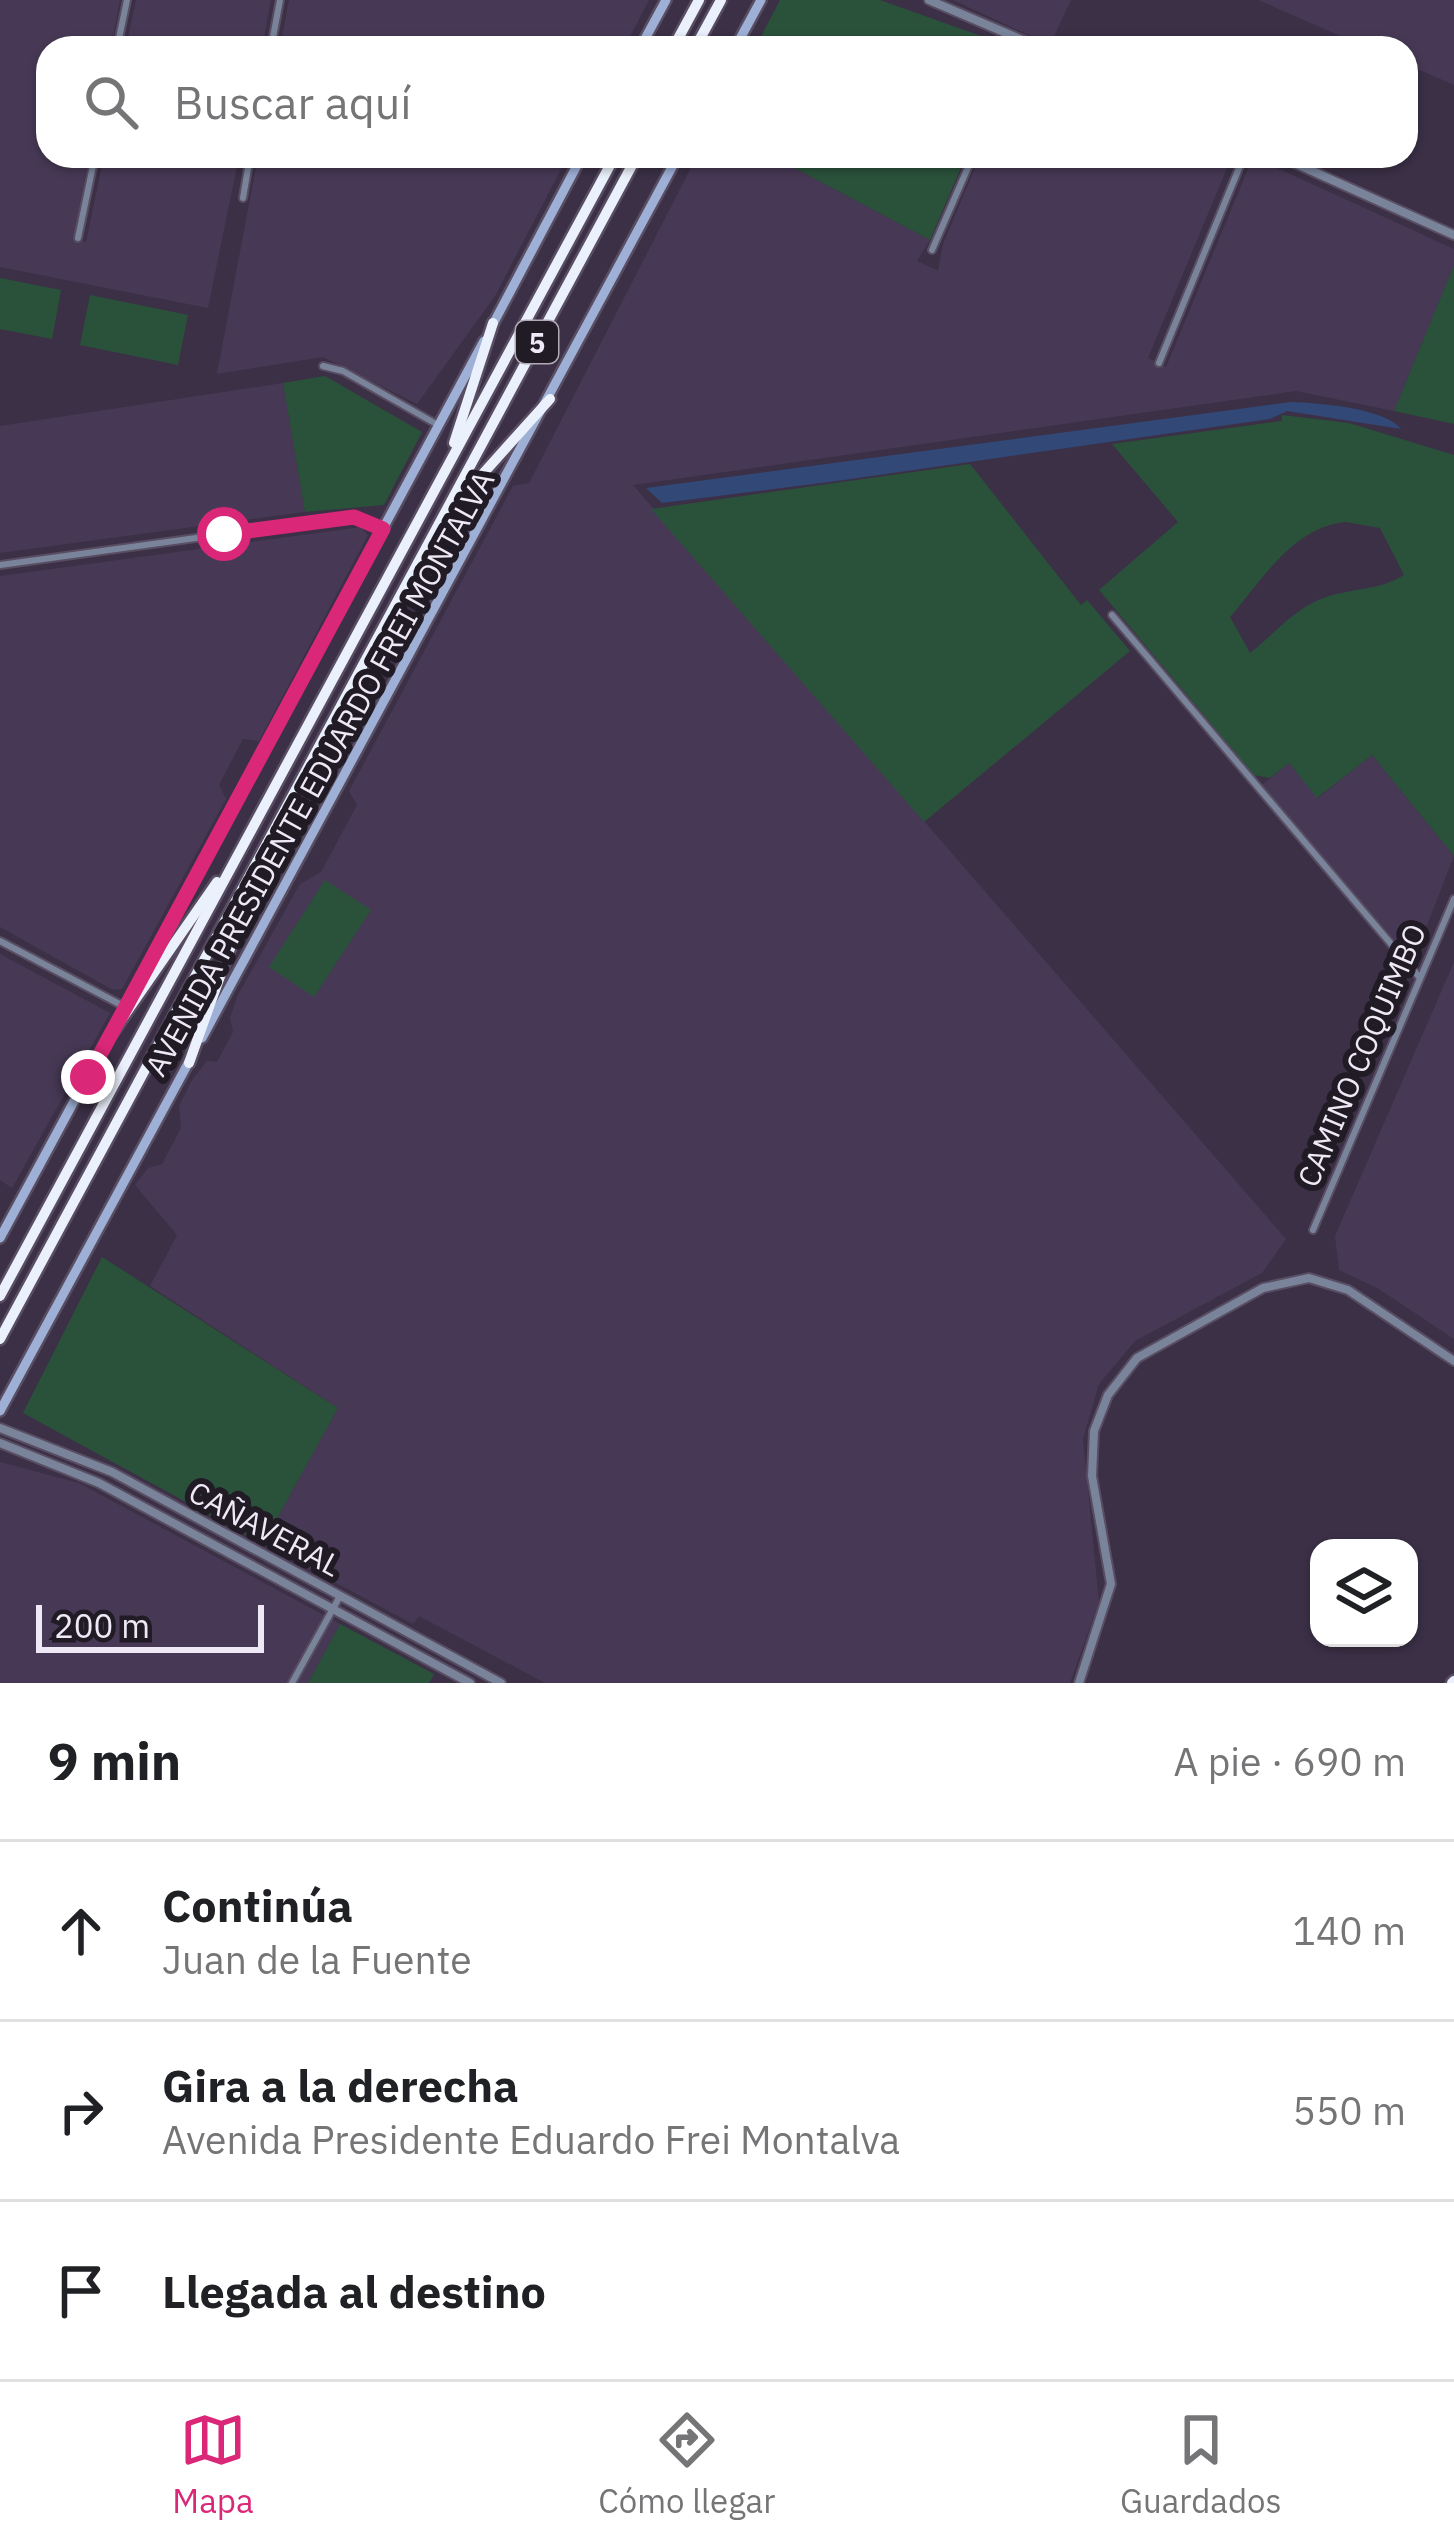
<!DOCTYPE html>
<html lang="es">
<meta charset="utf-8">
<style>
body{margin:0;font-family:"IBM Plex Sans",sans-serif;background:#f2f2f2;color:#202124}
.controls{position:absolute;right:36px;bottom:36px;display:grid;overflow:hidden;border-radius:24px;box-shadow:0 3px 9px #0004}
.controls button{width:108px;height:108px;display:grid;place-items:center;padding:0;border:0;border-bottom:3px solid #e0e0e0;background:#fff;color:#202124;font:60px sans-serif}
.scale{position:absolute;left:36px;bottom:30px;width:228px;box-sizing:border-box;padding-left:12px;border:6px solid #efe8f6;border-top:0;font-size:33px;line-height:42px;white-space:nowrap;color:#efe8f6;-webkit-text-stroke:9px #201b25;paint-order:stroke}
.stop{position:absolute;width:36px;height:36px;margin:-27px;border:9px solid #db2777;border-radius:50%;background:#fff}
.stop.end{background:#db2777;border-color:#fff;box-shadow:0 3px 12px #0008}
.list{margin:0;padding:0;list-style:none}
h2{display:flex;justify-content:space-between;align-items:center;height:156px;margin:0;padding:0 48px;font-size:51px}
h2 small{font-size:39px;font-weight:400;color:#757577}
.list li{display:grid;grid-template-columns:78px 1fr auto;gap:36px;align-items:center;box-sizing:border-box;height:180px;padding:0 48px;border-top:3px solid #e0e0e0}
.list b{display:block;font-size:45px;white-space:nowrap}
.list p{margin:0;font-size:39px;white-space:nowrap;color:#757577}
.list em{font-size:39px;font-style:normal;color:#757577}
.icon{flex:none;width:66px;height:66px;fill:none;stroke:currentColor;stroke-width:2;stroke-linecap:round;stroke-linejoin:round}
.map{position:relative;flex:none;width:1454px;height:1683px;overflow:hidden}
.search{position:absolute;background:#fff;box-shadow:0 3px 9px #0004;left:36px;right:36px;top:36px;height:132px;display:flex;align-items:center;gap:30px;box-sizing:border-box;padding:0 42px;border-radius:36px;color:#757577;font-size:45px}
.sheet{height:696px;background:#fff}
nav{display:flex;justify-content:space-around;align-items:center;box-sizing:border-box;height:168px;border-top:3px solid #e0e0e0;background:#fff;font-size:33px;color:#757577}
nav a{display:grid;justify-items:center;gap:6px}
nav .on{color:#db2777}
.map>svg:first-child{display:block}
</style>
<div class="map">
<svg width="1454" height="1683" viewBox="0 0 1454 1683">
<rect width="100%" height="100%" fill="#3b3046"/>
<g fill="#473955">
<polygon points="0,0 120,0 111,48 48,48 48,156 89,156 73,240 86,242 104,156 239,156 208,308 0,267"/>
<polygon points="136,0 271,0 262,48 126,48"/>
<polygon points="289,0 649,0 624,48 280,48"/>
<polygon points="953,0 1071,0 1050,45"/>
<polygon points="1258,0 1454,0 1454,85 1406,64 1406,48 1368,48"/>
<polygon points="258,156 568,156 495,296 417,404 323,357 217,374"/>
<polygon points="697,156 772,156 930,240 917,261 938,271 943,244 980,156 1232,156 1148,358 1166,367 1253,157 1454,249 1454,265 1394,411 1296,391 633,485 1286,1239 1262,1273 1135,1341 1099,1384 1083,1439 1099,1602 1070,1683 545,1683 419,1616 413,1624 263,1544 338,1408 150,1286 177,1235 135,1185 148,1168 162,1164 181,1128 179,1106 192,1080 207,1061 217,1062 233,1032 230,1018 238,995 300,884 321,872 357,805 349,791 513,486 529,483"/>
<polygon points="283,383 305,512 0,553 0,426"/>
<polygon points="361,527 368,535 259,741 243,739 219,785 226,799 122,989 113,990 0,927 0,576"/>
<polygon points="1372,755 1454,856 1413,961 1261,786 1289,763 1318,798"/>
<polygon points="0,954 110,1013 12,1188 0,1180"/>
<polygon points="1454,962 1454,1339 1379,1289 1339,1270 1335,1236"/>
<polygon points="0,1462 79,1483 340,1624 308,1683 0,1683"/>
</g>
<g fill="#2a523b" fill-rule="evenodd">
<polygon points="780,0 880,0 1012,47 755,48"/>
<polygon points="772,156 966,156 930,240"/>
<polygon points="1454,265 1454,424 1394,411"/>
<polygon points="0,278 61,290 52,339 0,329"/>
<polygon points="90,295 188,315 178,365 80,345"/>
<polygon points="325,376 422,432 384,505 305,512 283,383"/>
<path d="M 1282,415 L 1349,423 L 1454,455 L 1454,856 L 1372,755 L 1317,798 L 1289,763 L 1270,778 L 1254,775 L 1099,590 L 1178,522 L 1112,444 L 1282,421 ZM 1346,522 L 1380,528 L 1404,575 C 1379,590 1357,588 1329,596 C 1296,606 1276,633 1250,653 L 1230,617 C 1262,580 1294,526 1346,522 Z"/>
<polygon points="970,464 1081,605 1087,600 1130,651 924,822 651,509"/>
<polygon points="325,880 371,910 314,997 269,967"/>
<polygon points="102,1257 338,1408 263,1544 23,1413"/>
<polygon points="340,1624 434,1674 429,1683 308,1683"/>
</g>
<path fill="#324876" d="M 1291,402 C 1319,403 1385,408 1401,429 L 1287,411 L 1270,419 L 837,481 L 662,503 L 646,488 Z"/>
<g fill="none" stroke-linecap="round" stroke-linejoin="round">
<g stroke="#584d62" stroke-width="10">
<g id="minor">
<polyline points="117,48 127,0"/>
<polyline points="271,48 280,0"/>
<polyline points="243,198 250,156"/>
<polyline points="78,238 95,156"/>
<polyline points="932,250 973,156"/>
<polyline points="1159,363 1244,156"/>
<polyline points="323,366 343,371 438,425"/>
<polyline points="0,565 348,517 383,529"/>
<polyline points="1112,615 1420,978"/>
<polyline points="0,941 125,1007"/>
<polyline points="1313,1230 1454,899"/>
<polyline points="292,1683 340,1596"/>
</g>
</g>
<g stroke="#584d62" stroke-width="12">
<g id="tertiary">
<polyline points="929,0 1041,48"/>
<polyline points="1279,156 1454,235"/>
<polyline points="0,1428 112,1472 501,1683"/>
<polyline points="0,1443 99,1483 470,1683"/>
<polyline points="1079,1683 1111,1584 1092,1476 1094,1431 1108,1395 1137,1358 1263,1288 1309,1278 1348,1290 1454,1361"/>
</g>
</g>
<g stroke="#584d62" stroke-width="14">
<g id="secondary">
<polyline points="640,48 666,0"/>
<polyline points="735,48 761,0"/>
<polyline points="492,326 582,156"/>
<polyline points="128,1002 484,341"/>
<polyline points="202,1038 678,156"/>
<polyline points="0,1238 111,1033"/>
<polyline points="0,1411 191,1058"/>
</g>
</g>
<g stroke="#584d62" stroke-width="15">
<g id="motorway">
<polyline points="673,48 699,0"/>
<polyline points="695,48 721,0"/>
<polyline points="454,443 493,323"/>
<polyline points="454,506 550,399"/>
<polyline points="110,1036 217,882"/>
<polyline points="189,1063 257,873"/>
<polyline points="0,1296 615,156"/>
<polyline points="0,1339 637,156"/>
<polyline points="1452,1683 1454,1681"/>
</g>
</g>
<use href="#minor" stroke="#79849b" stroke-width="6"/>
<use href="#tertiary" stroke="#79849b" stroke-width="8"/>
<use href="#secondary" stroke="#9eb0d5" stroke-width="9"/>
<use href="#motorway" stroke="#ebf1fc" stroke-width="10"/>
</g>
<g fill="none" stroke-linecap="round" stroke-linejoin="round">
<polyline stroke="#db2777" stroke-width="15" points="88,1077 383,529 354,517 224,534"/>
</g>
<g text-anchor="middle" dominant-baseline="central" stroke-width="12" stroke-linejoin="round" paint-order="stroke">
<rect fill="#201b25" stroke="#b1aab7" stroke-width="3" x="516" y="321" width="42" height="42" rx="9"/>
<g font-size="27" font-weight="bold" fill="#efe8f6">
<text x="537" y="342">5</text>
</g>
<g font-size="30" fill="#efe8f6" stroke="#201b25">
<text transform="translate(319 773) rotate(-61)">AVENIDA PRESIDENTE EDUARDO FREI MONTALVA</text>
<text transform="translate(1361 1055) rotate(-67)">CAMINO COQUIMBO</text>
<text transform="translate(265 1528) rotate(28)">CAÑAVERAL</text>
</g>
</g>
</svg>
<div class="controls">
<button><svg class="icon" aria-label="layers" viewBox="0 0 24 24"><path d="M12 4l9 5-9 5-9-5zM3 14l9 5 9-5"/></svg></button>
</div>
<div class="scale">200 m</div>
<div class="stop" style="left:224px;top:534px"></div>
<div class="stop end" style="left:88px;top:1077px"></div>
<div class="search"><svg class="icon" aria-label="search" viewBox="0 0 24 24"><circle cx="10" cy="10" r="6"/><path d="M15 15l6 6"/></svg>Buscar aquí</div>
</div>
<section class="sheet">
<h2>9 min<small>A pie · 690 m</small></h2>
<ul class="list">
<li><svg class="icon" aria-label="ahead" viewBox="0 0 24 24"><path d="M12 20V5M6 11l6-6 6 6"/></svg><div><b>Continúa</b><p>Juan de la Fuente</p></div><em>140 m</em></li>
<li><svg class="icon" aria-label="right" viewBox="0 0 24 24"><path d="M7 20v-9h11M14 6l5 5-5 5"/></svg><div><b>Gira a la derecha</b><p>Avenida Presidente Eduardo Frei Montalva</p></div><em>550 m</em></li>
<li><svg class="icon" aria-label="arrive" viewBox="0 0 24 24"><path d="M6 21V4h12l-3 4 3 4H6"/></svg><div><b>Llegada al destino</b></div></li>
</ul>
</section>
<nav>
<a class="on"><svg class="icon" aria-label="map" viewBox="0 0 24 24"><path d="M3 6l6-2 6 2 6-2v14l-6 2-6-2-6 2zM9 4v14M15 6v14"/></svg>Mapa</a>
<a><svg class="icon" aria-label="directions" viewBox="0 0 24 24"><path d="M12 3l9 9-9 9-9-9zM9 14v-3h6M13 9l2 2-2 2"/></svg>Cómo llegar</a>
<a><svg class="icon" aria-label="saved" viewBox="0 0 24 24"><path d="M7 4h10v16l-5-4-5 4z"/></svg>Guardados</a>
</nav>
